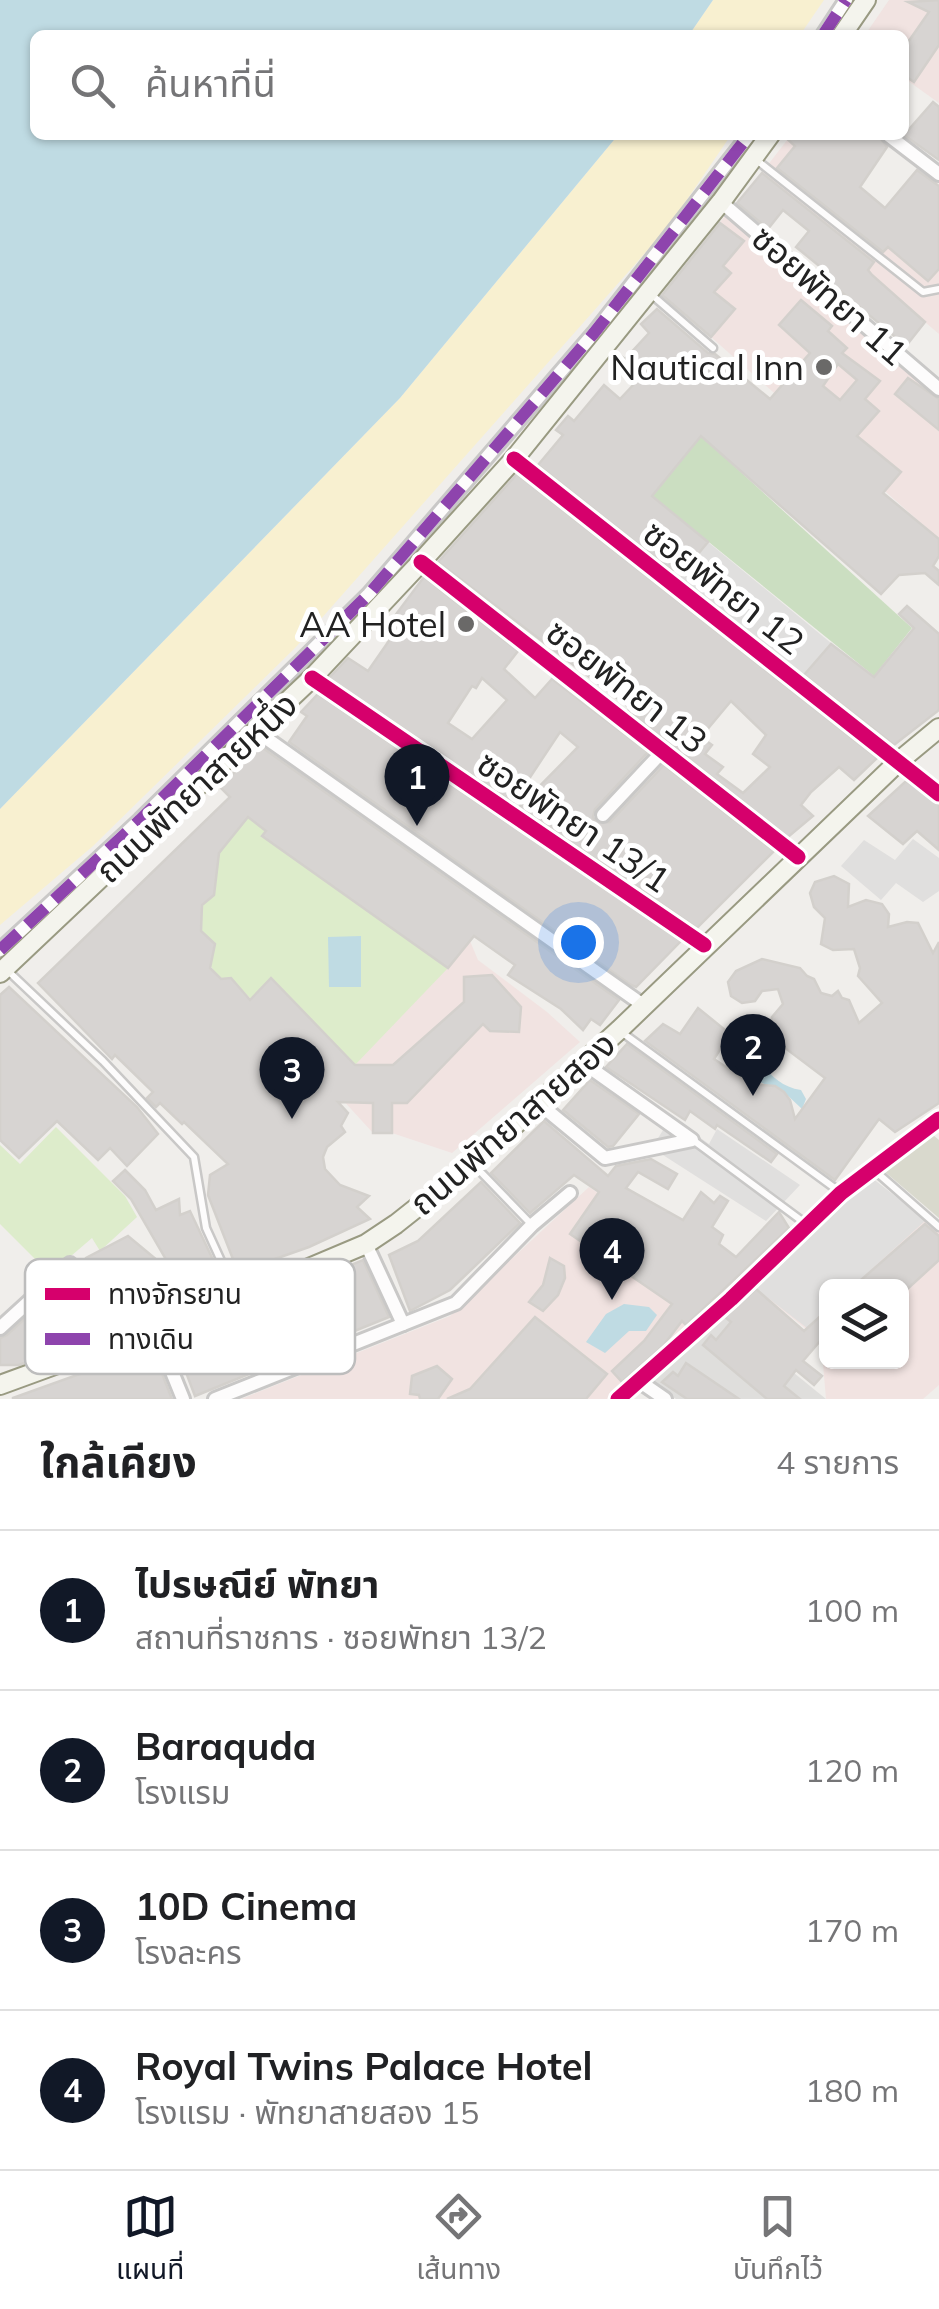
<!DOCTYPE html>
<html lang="th">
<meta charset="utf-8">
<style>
body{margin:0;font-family:Mulish,"Noto Sans Thai",sans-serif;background:#f2f2f2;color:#202124}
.controls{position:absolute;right:30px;bottom:30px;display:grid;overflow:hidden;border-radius:15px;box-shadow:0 2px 8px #0004}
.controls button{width:90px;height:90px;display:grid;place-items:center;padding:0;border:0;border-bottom:2px solid #e0e0e0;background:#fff;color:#202124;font:50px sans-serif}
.you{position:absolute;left:578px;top:942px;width:35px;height:35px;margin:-25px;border:8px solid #fff;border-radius:50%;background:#1a73e8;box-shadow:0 0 0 15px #1a73e833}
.badge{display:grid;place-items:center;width:65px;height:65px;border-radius:50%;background:#111827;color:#fff;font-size:32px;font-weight:700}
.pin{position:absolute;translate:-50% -82px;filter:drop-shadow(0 2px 5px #0008)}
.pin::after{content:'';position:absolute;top:52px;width:35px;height:30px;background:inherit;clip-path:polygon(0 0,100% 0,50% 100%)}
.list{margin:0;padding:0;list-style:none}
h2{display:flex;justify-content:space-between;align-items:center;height:130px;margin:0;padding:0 40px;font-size:42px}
h2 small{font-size:32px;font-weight:400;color:#757577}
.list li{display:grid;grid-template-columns:65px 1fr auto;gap:30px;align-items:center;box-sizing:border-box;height:160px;padding:0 40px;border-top:2px solid #e0e0e0}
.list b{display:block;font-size:38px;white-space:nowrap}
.list p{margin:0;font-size:32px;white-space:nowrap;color:#757577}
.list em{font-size:32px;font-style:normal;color:#757577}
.icon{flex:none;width:55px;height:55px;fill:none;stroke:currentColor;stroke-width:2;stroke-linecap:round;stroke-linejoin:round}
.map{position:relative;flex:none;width:939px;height:1399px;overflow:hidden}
.search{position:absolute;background:#fff;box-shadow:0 2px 8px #0004;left:30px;right:30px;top:30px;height:110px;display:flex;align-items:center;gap:25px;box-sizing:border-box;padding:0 35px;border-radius:15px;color:#757577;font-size:38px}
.sheet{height:770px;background:#fff}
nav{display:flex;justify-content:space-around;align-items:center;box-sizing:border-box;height:140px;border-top:2px solid #e0e0e0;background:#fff;font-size:28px;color:#757577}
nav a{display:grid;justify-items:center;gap:5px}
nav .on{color:#111827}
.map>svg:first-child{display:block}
</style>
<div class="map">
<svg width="939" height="1399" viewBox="0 0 939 1399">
<rect width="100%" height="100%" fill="#f0eeeb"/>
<polygon fill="#dfdedc" points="725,1317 826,1399 676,1399 651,1382"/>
<g fill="#f1e3e1" fill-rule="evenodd">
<polygon points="889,0 939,0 939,103 904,78 904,35 865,35"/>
<polygon points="791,135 798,135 939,252 939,334 757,179"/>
<polygon points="729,212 939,397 939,539 711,337 734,309 714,292 730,273 723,266 743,241 720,222"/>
<polygon points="248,817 266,831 470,941 478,960 547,1012 580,1042 452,1153 392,1133 373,1133 231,978 221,979 202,905 214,895 219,853"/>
<polygon points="589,1187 732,1282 608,1399 241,1399 450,1316"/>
<path d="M 926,1220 L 939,1232 L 939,1385 L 923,1399 L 826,1399 L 821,1341 L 754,1287 L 811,1229 ZM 826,1286 L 902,1286 L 902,1362 L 826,1362 Z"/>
</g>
<polygon fill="#d9d9cd" points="933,1135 939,1140 939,1218 884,1171"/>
<g fill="#ddeccb">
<path d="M 248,817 L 266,831 L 263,835 L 448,968 L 355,1065 L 272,978 L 251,999 L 231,978 L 221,979 C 201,960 201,931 202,905 L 214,895 L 219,853 Z"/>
<polygon points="56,1127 125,1196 137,1217 100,1251 92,1238 50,1274 0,1224 0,1145 20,1164"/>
</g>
<polygon fill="#cbdec1" points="701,436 912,628 874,676 652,496"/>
<g fill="#f8f0d0">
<polygon points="713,0 824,0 800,35 689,35"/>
<polygon points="618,135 731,135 669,226 296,647 93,846 0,925 0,809 400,398"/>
</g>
<g fill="#e0dfde">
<polygon points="708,542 831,643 804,676 677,581"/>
<polygon points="913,839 939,858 939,891 923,902 896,883 881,900 841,866 864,840 895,860"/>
<polygon points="671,1117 709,1144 717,1129 800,1185 766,1221 652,1148"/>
<polygon points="872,1178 926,1220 853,1286 826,1286 826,1310 807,1328 754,1287 811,1229"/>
</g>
<g fill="#bfdbe3">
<polygon points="0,0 713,0 689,35 35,35 35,135 618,135 400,398 0,809"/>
<polygon points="361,936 361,987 329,987 328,937"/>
<path d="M 736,1037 C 760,1055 768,1085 801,1090 L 806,1099 L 802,1109 L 784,1092 L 755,1080 L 724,1054 Z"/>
<polygon points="624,1304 649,1307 657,1315 646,1331 629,1331 605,1353 586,1342 606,1314"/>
</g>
<g fill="#d7d4d2" stroke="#d3d0cc" stroke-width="2.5" fill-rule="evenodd">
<polygon points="939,0 939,45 914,82 904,75 904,48 929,12 908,2"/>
<polygon points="933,102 939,107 939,160 904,135"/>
<polygon points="783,135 878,135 887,147 860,187 885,208 917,170 939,186 939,269 928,281 888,247 883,252 777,168 795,146"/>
<polygon points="762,173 874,262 868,270 872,275 925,322 906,346 819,273 823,269 796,247 809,231 783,210 768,229 737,203"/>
<polygon points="720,223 744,241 723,266 731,273 714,292 735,309 711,337 662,295"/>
<path d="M 801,300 L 832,326 L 828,331 L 847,348 L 842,353 L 880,381 L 865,399 L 879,411 L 857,436 L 901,472 L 883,493 L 939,539 L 939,556 L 933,566 L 939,571 L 939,585 L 925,573 L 899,575 L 881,594 L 701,436 L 652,496 L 708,542 L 683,572 L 676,566 L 672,571 L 538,465 L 563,435 L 556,430 L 568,416 L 574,421 L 604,385 L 620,399 L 636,382 L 610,361 L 617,353 L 625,359 L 649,333 L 641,324 L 657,309 L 708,353 L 715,354 L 770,399 L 810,353 L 779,325 ZM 838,364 L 857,380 L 840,400 L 823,386 Z"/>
<polygon points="908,378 939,399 939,430 895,394"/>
<path d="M 517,474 L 877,758 L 854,780 L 839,767 L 811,792 L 801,805 L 813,816 L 788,837 L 628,711 L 630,708 L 596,682 L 438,562 ZM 731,701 L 766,735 L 753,754 L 770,767 L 743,793 L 717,774 L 723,767 L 705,754 L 712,745 L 701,737 Z"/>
<path d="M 424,577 L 518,651 L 504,669 L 535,698 L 552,679 L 648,752 L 595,809 L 593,817 L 597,823 L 610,822 L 664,765 L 774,851 L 697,928 L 519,807 L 578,747 L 560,732 L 513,803 L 329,678 L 348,658 L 368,671 L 393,635 L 385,629 ZM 482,678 L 507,700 L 472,739 L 448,723 L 472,686 L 476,688 Z"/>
<polygon points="907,606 939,634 939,710 894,745 804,675 831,644 874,677 914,628 899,614"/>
<polygon points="318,694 681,941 636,987 631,985 289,742 307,716 301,712"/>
<polygon points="260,746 619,1000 600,1025 591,1019 583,1030 561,1009 508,975 515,965 474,936 448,968 262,836 266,831 248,817 219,853 214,895 202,905 201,931 215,944 210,968 221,979 231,978 250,1000 271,978 355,1065 393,1065 464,1002 464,977 492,975 521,1007 519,1032 490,1031 483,1024 407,1103 392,1103 392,1133 373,1133 373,1103 338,1102 348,1113 341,1126 345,1132 327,1147 323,1157 325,1169 340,1185 369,1196 357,1207 370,1219 309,1247 238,1272 208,1195 210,1175 228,1164 184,1122 182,1124 160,1103 156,1107 147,1098 153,1092 115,1055 112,1059 38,983 230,797 220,787"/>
<polygon points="906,781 939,804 939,850 917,831 903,844 868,816"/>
<polygon points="834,876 849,884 848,907 866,900 882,904 889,914 888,927 907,922 918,923 933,953 939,942 939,1103 895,1132 879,1119 835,1180 645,1041 663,1024 680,1034 698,1008 730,1034 714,1059 751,1084 775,1086 784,1092 790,1100 795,1119 825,1078 768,1035 772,1017 783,1004 778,989 762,991 755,1001 742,1003 731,996 728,982 736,971 762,959 800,968 807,976 814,979 821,993 832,996 838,991 842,998 849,1000 859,1023 882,1003 858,976 860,968 854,949 833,950 821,944 825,918 814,907 810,893 815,882"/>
<polygon points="9,987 137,1107 158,1134 127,1166 110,1148 98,1160 57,1121 19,1158 0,1140 0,995"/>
<polygon points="627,1044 777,1154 771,1162 717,1125 715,1129 690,1111 685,1120 606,1067"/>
<polygon points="590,1080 639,1114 613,1146 608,1147 563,1110"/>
<polygon points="544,1121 608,1176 616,1166 651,1159 677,1174 668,1189 638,1172 626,1188 683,1220 701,1192 714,1203 720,1196 728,1201 712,1227 723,1235 719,1244 736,1257 779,1212 789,1228 686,1325 682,1321 663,1346 622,1382 612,1371 644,1341 672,1304 570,1234 599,1192 574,1175 530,1213 491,1173"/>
<polygon points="125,1170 145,1190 156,1210 179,1199 180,1215 190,1211 224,1283 19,1365 0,1365 0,1338 7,1335 77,1271 86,1258 128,1236 175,1275 131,1199 113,1181"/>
<polygon points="481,1182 520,1223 450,1290 410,1311 389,1255 418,1241"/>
<polygon points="925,1224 939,1236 939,1260 902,1294 902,1286 854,1286"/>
<polygon points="550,1258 564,1266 565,1278 558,1295 543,1311 529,1302 543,1285"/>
<polygon points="363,1260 389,1317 195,1396 173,1338 238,1311 240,1317 253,1311 251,1306"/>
<polygon points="756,1289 804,1331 826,1311 826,1334 803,1361 822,1376 814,1385 796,1370 784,1386 800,1399 767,1399 703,1345 711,1335 716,1340 731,1322 725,1317"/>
<polygon points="535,1317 607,1374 586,1399 447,1399 470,1389"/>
<polygon points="152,1348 172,1399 13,1399 13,1398"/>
<polygon points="686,1363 739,1399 687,1399 662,1382 673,1372 678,1376"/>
<polygon points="437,1366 452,1379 438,1399 420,1399 419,1395 410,1394 412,1376"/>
</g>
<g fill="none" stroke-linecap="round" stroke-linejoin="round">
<g stroke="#c9c8c7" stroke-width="11">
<g id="lane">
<polyline points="754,158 923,292 939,289"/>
<polyline points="652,295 713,348"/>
<polyline points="6,969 103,1061 194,1157 206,1228 237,1296"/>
<polyline points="620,1031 840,1192"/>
<polyline points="693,1140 806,1224"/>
<polyline points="474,1165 531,1224"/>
<polyline points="873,1169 939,1227"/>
</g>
</g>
<g stroke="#c9c8c7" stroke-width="18">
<g id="street">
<polyline points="823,35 846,0"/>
<polyline points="888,135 939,174"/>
<polyline points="721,202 939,389"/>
<polyline points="514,459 939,794"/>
<polyline points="421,562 798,857"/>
<polyline points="312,678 704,945"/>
<polyline points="256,731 643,1005"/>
<polyline points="603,815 662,752"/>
<polyline points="0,950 140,820 369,594 594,333 749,135"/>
<polyline points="537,1102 605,1158 692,1140 582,1062"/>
<polyline points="366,1244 403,1324"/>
<polyline points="0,1328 70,1264"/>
<polyline points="155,1330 183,1399"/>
<polyline points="639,1381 665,1399"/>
<polyline points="215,1399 456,1303 532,1225 570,1193"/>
<polyline points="618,1399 731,1299 841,1193 939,1119"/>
</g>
</g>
<g stroke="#999a82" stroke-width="22">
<g id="secondary">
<polyline points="842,35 866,0"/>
<polyline points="0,973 312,678 421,562 514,459 721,202 770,135"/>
<polyline points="0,1385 238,1298 366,1244 396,1224 473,1163 619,1030 898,762 939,728"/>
</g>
</g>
<use href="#lane" stroke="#fdfcfc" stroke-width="6"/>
<use href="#street" stroke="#fdfcfc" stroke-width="12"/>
<use href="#secondary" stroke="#f4f4ed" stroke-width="18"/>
<g stroke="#8e44ad" stroke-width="12" stroke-dasharray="25 12" stroke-linecap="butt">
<polyline points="823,35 846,0"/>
<polyline points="0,950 140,820 369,594 594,333 749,135"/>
</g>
<g stroke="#fff" stroke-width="21">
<g id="cycleway">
<polyline points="514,459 939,794"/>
<polyline points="421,562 798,857"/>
<polyline points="312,678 704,945"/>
<polyline points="618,1399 731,1299 841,1193 939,1119"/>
</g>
</g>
<use href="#cycleway" stroke="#d6006c" stroke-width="15"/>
</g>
<g fill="#6a6968" stroke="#fff" stroke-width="4">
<circle cx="824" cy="367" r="10"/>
<circle cx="466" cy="624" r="10"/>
</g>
<g text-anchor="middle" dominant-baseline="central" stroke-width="10" stroke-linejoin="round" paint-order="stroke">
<g font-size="35" fill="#222" stroke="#fff">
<text transform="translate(830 295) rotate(41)">ซอยพัทยา 11</text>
<text transform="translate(724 587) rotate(38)">ซอยพัทยา 12</text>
<text transform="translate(627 686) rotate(38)">ซอยพัทยา 13</text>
<text transform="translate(196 787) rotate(-43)">ถนนพัทยาสายหนึ่ง</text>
<text transform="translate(574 821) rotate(34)">ซอยพัทยา 13/1</text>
<text transform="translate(512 1123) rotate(-41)">ถนนพัทยาสายสอง</text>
</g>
<g font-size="35" fill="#222" stroke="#fff" text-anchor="end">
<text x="804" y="367">Nautical Inn</text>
<text x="446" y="624">AA Hotel</text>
</g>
</g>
<rect x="25" y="1259" width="330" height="115" rx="15" fill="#fff" stroke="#bdbdbd" stroke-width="2.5"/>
<rect x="45" y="1288" width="45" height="12" fill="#d6006c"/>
<rect x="45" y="1333" width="45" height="12" fill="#8e44ad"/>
<g font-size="28" fill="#222">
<text x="108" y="1304">ทางจักรยาน</text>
<text x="108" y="1349">ทางเดิน</text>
</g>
</svg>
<div class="controls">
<button><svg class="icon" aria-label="layers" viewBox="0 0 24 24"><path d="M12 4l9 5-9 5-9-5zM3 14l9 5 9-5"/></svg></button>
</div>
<div class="you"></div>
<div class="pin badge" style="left:417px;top:826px">1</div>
<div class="pin badge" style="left:753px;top:1096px">2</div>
<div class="pin badge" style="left:292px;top:1119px">3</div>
<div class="pin badge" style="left:612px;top:1300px">4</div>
<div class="search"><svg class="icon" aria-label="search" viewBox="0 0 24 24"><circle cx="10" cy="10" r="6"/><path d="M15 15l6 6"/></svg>ค้นหาที่นี่</div>
</div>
<section class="sheet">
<h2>ใกล้เคียง<small>4 รายการ</small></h2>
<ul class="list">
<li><span class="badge">1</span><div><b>ไปรษณีย์ พัทยา</b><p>สถานที่ราชการ · ซอยพัทยา 13/2</p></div><em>100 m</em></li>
<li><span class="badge">2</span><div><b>Baraquda</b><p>โรงแรม</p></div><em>120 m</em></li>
<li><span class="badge">3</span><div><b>10D Cinema</b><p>โรงละคร</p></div><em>170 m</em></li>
<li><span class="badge">4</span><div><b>Royal Twins Palace Hotel</b><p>โรงแรม · พัทยาสายสอง 15</p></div><em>180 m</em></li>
</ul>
</section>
<nav>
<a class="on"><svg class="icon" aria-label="map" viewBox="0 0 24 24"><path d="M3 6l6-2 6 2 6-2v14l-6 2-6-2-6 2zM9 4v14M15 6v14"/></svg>แผนที่</a>
<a><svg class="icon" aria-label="directions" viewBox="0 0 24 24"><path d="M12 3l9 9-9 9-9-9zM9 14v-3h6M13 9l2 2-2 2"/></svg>เส้นทาง</a>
<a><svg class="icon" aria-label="saved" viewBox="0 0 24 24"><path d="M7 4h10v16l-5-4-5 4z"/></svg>บันทึกไว้</a>
</nav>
